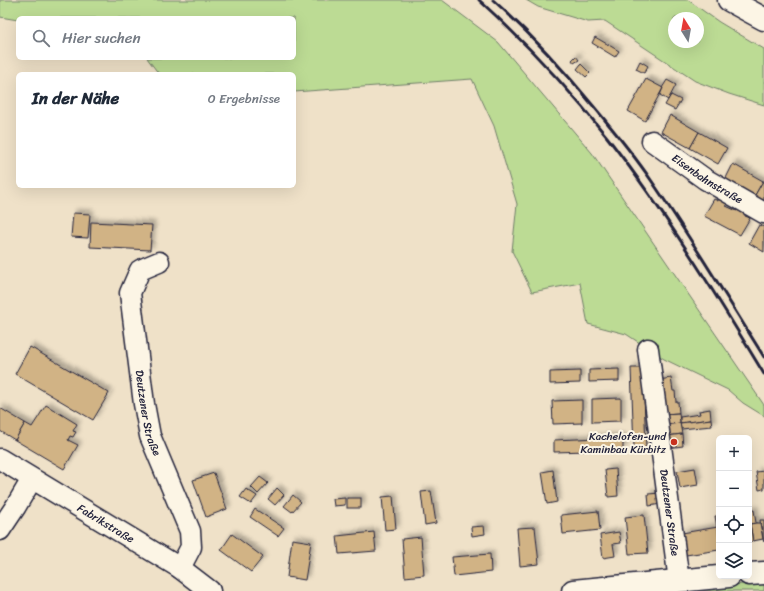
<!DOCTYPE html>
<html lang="de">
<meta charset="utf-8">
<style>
body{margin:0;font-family:Sriracha,sans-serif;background:#f6f6f7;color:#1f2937}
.controls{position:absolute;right:12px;bottom:12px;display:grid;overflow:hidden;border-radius:6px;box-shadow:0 4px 16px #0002}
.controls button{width:36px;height:36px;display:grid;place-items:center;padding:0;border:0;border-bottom:1px solid #e0e1e3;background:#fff;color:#1f2937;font:20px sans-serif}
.compass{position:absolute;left:668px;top:12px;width:36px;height:36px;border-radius:50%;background:#fff;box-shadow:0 4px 16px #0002;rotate:349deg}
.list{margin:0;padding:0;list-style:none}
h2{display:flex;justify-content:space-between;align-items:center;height:52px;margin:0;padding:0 16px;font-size:17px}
h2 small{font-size:13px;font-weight:400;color:#747a83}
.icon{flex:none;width:22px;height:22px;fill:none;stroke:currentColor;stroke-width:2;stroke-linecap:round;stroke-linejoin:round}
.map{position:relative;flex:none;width:764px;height:591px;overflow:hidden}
.search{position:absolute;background:#fff;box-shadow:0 4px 16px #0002;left:16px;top:16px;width:280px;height:44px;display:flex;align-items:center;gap:10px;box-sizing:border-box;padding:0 14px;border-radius:6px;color:#747a83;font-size:15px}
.panel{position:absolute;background:#fff;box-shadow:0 4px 16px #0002;left:16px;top:72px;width:280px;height:116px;border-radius:6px}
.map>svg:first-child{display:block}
</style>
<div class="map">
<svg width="764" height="591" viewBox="0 0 764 591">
<defs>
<filter id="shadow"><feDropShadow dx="3.5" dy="-3.5" stdDeviation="2" flood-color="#0004"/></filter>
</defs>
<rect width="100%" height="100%" fill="#efe1c8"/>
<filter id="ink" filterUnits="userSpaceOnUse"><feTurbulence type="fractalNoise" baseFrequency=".025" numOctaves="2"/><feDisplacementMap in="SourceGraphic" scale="8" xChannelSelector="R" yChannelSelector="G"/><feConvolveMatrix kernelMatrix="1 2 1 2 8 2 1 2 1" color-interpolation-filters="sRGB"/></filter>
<g filter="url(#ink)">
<g fill="#bcdb94" stroke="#6f7e68" fill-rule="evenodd">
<polygon points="0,0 442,0 498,42 592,153 764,405 764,416 743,403 728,390 664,359 626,334 588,324 580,283 532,292 512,251 517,204 494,126 472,79 294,92 294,74 159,74 147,58 294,58 294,18 18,18 18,20 0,17"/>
<path d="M 526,0 L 688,0 L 719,22 L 764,49 L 764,105 L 729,94 L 695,81 L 605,21 L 588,22 L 538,7 ZM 674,18 L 698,18 L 698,42 L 674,42 Z"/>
<polygon points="761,582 764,582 764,591 677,591"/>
</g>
<g fill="#d1b385" stroke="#22223b" filter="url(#shadow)">
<polygon points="595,37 619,51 615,57 592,43"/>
<polygon points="576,56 579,60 574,63 572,60"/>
<polygon points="640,61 648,66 644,73 636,69"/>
<polygon points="581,64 590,73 586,77 577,69"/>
<polygon points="646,79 663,88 645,121 628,111"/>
<polygon points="667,80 676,85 668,100 660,95 663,88 662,88"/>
<polygon points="671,95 681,100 675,110 665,105"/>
<polygon points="670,115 699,132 690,148 661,132"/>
<polygon points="699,132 727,148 718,164 690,148"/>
<polygon points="733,164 763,181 754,197 725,180"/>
<polygon points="763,181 764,181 764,202 754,197"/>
<polygon points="714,199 718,201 718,199 727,204 726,206 737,211 737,210 745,214 745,216 750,218 740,235 704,216"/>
<polygon points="73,213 90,214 88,238 71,237"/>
<polygon points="91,222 152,225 150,250 90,247"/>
<polygon points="759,225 764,227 764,252 749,243"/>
<polygon points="30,347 109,393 93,420 15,374"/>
<polygon points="631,368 643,368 646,448 634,448"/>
<polygon points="619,369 619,381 589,382 589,370"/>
<polygon points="580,371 580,383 550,384 550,372"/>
<polygon points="671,378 673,391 675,391 676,402 678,402 679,413 664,414 659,380"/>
<polygon points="621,398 621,421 592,422 592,399"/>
<polygon points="582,400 582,423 553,424 552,401"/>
<polygon points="46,405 77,424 73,431 76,432 73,437 70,436 68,440 78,445 64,469 15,440 25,423 32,427"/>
<polygon points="0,408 25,423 15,440 0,431"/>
<polygon points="710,409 711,419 680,423 680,417 700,414 699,411"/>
<polygon points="679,413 680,423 665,425 664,414"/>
<polygon points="711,419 712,426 681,429 680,423"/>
<polygon points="680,423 682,434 667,436 665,425"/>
<polygon points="682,434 683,446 668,448 667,436"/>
<polygon points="623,437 623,450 554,452 554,440"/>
<polygon points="695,468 698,485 680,488 677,471"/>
<polygon points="616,469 618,496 608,497 605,470"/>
<polygon points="553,470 557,502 547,504 542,472"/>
<polygon points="764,471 764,489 759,490 756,472"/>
<polygon points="214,473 227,509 206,517 193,480"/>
<polygon points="260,477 268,483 258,494 251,487"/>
<polygon points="277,488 284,495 275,505 268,499"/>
<polygon points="246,489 257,496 251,504 240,497"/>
<polygon points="431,491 436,523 425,525 421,492"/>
<polygon points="660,493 661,504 649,506 648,494"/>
<polygon points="293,495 301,502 292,512 284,506"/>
<polygon points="393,496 396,529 385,530 382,497"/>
<polygon points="345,498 345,505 334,506 333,499"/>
<rect x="347" y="498" width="14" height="10"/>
<polygon points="255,509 284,528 278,536 250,517"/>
<polygon points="754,510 756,523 750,524 749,511"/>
<polygon points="598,511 600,530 563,534 561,515"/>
<polygon points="644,515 648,553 629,554 625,517"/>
<polygon points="715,516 719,516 719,530 718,527 717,528"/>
<polygon points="760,520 764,520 764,542 763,539"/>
<polygon points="756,523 760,523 763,539 753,541 750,524"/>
<polygon points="750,524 753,541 749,542 749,525"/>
<polygon points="484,526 485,534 472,536 471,527"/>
<polygon points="535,527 539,564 520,566 517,528"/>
<polygon points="718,527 719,550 686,555 682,533"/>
<polygon points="374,532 376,551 339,554 337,536"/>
<polygon points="619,532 621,543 613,544 615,556 603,558 600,535"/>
<polygon points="232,534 263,557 251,572 221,550"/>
<polygon points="421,537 424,575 405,577 402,539"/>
<polygon points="292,539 311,542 305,580 287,577"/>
<polygon points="490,554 491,572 454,576 452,557"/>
</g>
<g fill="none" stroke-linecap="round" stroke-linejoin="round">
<g stroke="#22223b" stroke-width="23">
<g id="minor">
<path id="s1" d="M 652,141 L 705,179 L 764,213"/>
<path id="s2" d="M 159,262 L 140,270 L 130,293 L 144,404 L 150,436 L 190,531 L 191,547 L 180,568"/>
<path id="s3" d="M 648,349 L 679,581"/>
<path id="s4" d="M 0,459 L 180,568 L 210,591"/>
<polyline points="0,530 16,506 32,479"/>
</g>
</g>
<g stroke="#22223b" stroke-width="25">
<g id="major">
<polyline points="729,0 764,19"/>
<polyline points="749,574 764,573"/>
<polyline points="573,591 729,576"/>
</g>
</g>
<use href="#minor" stroke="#fcf5e5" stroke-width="20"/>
<use href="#major" stroke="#fcf5e5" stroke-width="22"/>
<g stroke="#22223b" stroke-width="3">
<path d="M 479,0 C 525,42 568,88 607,137 C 665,212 715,293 764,374"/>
<path d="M 493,0 C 530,33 564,70 595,108 C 615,132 634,155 651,180 C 691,238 727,298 764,357"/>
</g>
</g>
</g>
<circle fill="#c8321e" stroke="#fcf5e5" stroke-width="1.5" cx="674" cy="442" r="4"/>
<g text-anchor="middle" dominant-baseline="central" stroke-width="4" stroke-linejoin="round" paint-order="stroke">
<g font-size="11" fill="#22223b" stroke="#fcf5e5">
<text stroke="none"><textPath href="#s1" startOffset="67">Eisenbahnstraße</textPath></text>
<text stroke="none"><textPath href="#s2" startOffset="167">Deutzener Straße</textPath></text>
<text stroke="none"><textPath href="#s3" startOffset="165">Deutzener Straße</textPath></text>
<text stroke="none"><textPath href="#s4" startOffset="124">Fabrikstraße</textPath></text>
</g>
<g font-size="11" fill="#22223b" stroke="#fcf5e5" text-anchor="end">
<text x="666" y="436">Kachelofen-und<tspan x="666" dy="13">Kaminbau Kürbitz</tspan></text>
</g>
</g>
</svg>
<div class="controls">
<button>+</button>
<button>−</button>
<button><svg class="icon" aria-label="locate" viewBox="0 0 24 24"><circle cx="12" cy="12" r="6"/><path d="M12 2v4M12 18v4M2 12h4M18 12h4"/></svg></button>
<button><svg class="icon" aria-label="layers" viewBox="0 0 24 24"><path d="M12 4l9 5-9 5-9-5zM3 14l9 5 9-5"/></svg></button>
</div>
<svg class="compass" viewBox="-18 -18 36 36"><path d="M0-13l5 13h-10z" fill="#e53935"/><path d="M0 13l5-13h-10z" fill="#747a83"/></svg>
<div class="search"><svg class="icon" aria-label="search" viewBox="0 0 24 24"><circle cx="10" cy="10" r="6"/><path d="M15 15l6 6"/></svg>Hier suchen</div>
<section class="panel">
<h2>In der Nähe<small>0 Ergebnisse</small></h2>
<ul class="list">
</ul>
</section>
</div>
